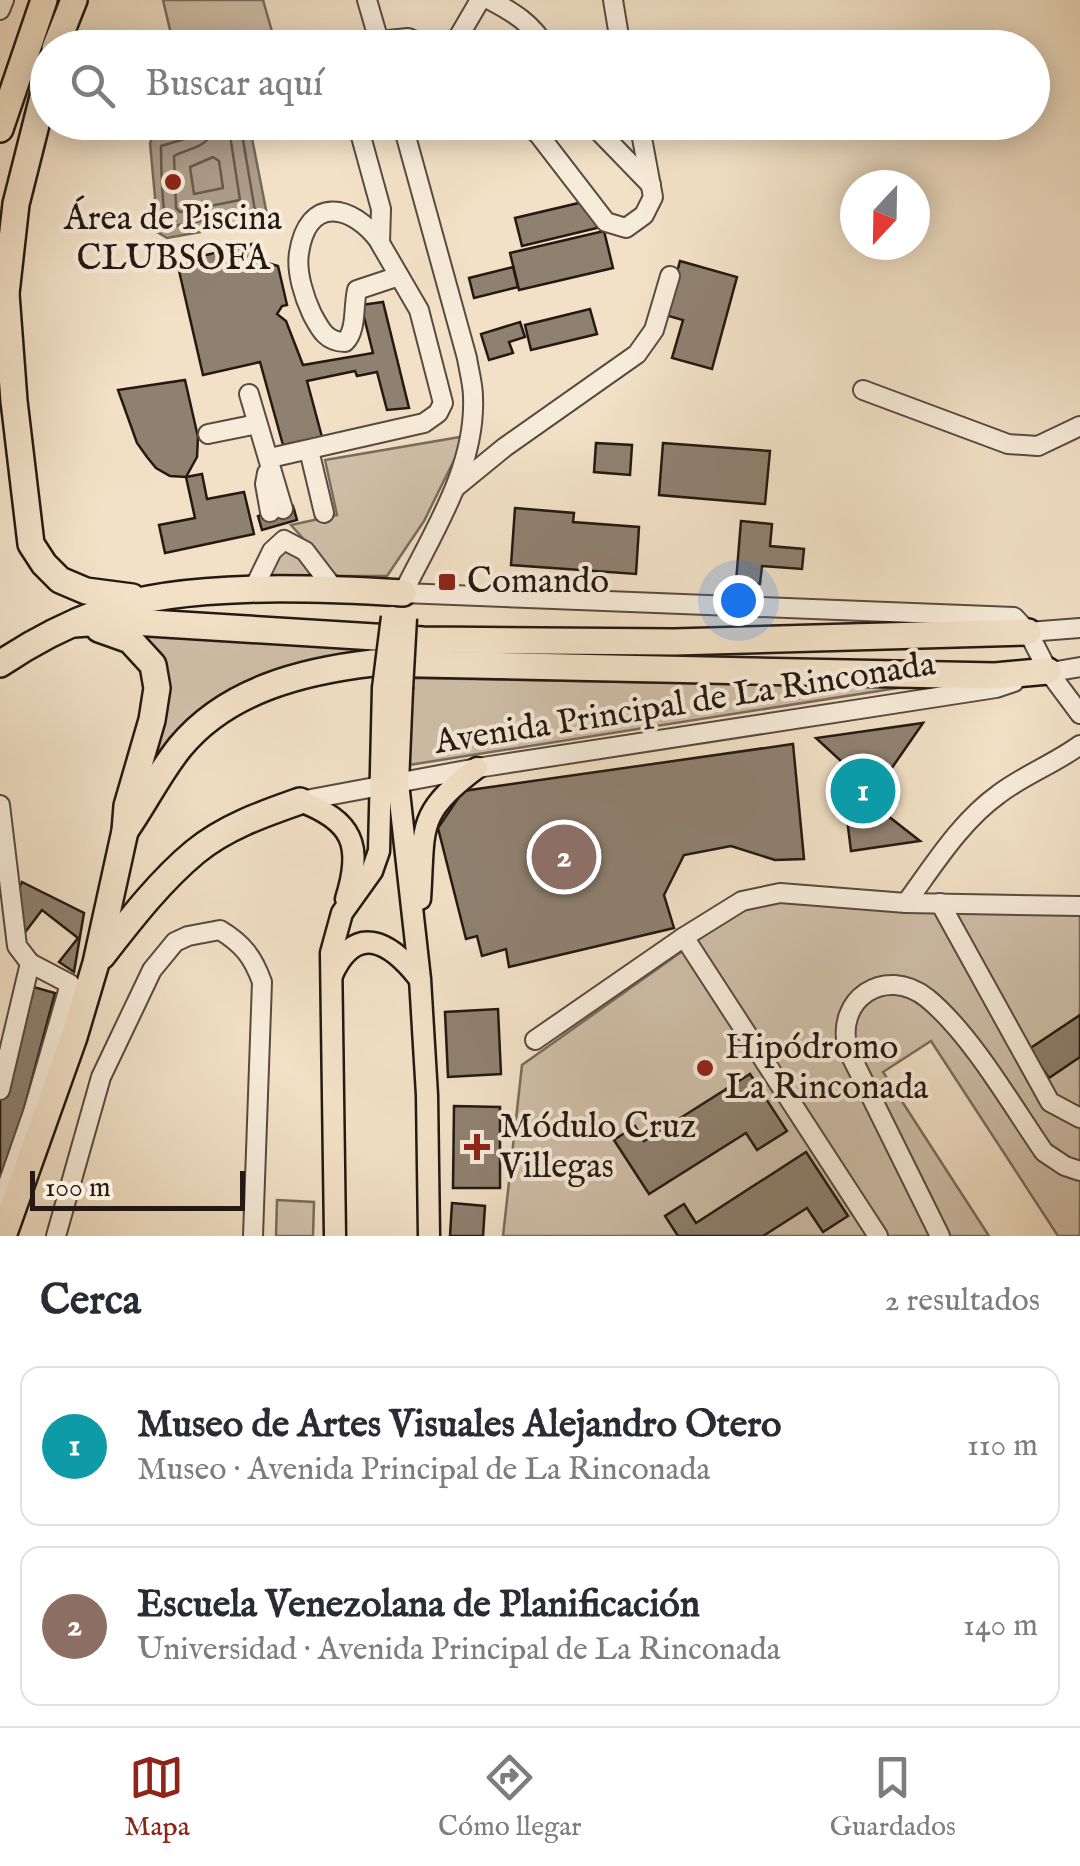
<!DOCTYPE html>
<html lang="es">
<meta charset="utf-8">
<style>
body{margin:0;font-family:"IM FELL English",serif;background:#f2f2f3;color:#2b2b33}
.compass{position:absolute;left:840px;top:170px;width:90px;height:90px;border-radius:50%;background:#fff;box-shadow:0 5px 25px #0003;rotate:202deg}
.scale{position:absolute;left:30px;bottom:25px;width:215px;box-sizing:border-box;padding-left:10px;border:5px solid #241913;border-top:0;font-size:28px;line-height:35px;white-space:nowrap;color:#241913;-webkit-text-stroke:8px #f7ecda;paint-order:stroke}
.you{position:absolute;left:738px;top:600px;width:35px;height:35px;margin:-25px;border:8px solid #fff;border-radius:50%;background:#1a73e8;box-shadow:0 0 0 15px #1a73e833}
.badge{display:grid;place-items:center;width:65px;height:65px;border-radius:50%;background:#8f2418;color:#fff;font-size:32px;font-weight:700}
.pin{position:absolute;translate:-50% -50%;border:5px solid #fff;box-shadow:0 2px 10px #0006}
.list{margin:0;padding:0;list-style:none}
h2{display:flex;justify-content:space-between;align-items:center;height:130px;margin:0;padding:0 40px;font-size:42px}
h2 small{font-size:32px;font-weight:400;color:#7c7c81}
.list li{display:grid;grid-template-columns:65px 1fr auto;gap:30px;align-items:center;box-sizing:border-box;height:160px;margin:0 20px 20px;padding:0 20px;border:2px solid #e1e1e2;border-radius:20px}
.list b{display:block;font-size:38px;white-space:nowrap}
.list p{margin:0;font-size:32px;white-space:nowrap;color:#7c7c81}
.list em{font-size:32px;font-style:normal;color:#7c7c81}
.icon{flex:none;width:55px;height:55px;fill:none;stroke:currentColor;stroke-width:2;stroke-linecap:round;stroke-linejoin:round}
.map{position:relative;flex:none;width:1080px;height:1236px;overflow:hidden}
.search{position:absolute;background:#fff;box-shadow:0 5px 25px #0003;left:30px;right:30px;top:30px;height:110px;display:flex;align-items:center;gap:25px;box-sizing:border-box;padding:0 35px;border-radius:55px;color:#7c7c81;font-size:38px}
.sheet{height:490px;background:#fff}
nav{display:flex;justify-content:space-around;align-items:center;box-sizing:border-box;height:140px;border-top:2px solid #e1e1e2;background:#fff;font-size:28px;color:#7c7c81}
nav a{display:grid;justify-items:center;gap:5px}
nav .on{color:#8f2418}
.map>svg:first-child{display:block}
</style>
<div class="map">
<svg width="1080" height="1236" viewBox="0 0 1080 1236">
<rect width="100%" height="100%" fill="#f2e1c6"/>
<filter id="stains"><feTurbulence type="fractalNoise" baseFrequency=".002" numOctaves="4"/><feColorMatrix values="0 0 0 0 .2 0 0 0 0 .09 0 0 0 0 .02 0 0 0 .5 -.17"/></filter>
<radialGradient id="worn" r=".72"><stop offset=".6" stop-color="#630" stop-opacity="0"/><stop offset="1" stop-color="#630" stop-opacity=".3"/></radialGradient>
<g fill="#cfbfa8" stroke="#7a6c5e" stroke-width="2.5">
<polygon points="163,0 263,0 273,35 220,47 174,47"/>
<polygon points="466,436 424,521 387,576 337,576 291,525 337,515 325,460"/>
<polygon points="287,547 301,556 313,580 264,582 277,555"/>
<polygon points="127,630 375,649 269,672 227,696 137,798 164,700"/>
<polygon points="410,678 904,687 409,765"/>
<polygon points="753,901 1080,911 1080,1236 1058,1236 931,1041 883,1072 989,1236 503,1236 522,1065"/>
<polygon points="277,1200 314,1202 313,1236 276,1236"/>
</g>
<polygon fill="#ac9d89" stroke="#76685a" stroke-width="2.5" points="213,122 249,123 268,220 167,238 157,232 152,219 155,197 150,143 154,135"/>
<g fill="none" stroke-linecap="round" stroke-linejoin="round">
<g stroke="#685b4e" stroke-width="2.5">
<path d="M 201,122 L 195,136 L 161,146 C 161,162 162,218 168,227 L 255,211 L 240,122"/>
<path d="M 213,122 C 212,149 192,146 174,156 L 176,208 L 180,212 L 240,200 L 228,122"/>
<polygon points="213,157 219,161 223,188 194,194 190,167"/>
</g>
</g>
<g fill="#8f8170" stroke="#241913" stroke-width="2.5">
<polygon points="273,35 276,48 220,48"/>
<polygon points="583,202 601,227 522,246 515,218"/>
<polygon points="604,231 613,268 519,290 510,253"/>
<polygon points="256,243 257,260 278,266 287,305 282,306 277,314 286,321 303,365 373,353 361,305 383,302 409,408 387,410 377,372 357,376 355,371 307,381 322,437 283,445 260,362 203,375 177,262"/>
<polygon points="680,261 737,277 712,369 672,358 683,320 665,315"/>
<polygon points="513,267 518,287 474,298 469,278"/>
<polygon points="590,309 597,334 531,350 525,325"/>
<polygon points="520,322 525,337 509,342 513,353 489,360 481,334"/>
<polygon points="185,380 198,437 197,457 186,477 170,476 156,468 147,457 137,443 118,390"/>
<polygon points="596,443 632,445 630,475 594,472"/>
<polygon points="663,443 770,451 765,504 659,495"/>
<polygon points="202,474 207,499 244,492 254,534 165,553 159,525 195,518 186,477"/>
<polygon points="293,506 297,520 262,530 258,516"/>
<polygon points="515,508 574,513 573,522 639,527 636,574 511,565"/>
<polygon points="741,521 772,524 770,546 804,549 802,569 762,566 760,584 736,582"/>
<polygon points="923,723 880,785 883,812 920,841 851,851 843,786 854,773 816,738"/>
<polygon points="793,744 804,859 775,860 731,846 684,855 664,895 674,928 509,967 506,949 482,956 477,936 466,939 438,828 463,791"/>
<polygon points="22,882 84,913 74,972 59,962 78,938 42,910 23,935 16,895"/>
<polygon points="30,986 55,993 0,1199 0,1100"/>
<polygon points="498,1009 501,1074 448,1077 445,1012"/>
<polygon points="1080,1015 1080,1057 1049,1078 1029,1049"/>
<polygon points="750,1074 787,1131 757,1150 746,1133 649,1194 614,1140 635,1126 644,1141"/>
<polygon points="454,1106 500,1107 500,1188 453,1188"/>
<polygon points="806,1152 848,1216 823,1232 807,1208 763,1236 678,1236 665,1216 684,1204 696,1223"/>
<polygon points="452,1203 485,1206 483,1236 450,1236"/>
</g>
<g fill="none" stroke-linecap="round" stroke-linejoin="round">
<g stroke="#584b40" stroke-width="22">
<g id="minor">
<polyline points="367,0 381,48"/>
<path d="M 490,0 C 513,12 533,24 546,48"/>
<polyline points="613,0 621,48"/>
<polyline points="0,10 4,0"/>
<polyline points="379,41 408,38 432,48"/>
<polyline points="452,48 480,0"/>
<path d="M 402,122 L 467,358 C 469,371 473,384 473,397 C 476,467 433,532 403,593 L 1014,617 L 1028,632 L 1048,671 L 1080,714"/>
<polyline points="525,122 539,135 606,222 626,228 644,215 653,197 639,122"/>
<polyline points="590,122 651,185"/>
<path d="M 380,242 C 352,204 308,195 299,253 C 296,272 304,297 312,314 C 320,329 326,342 345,342 C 357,330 353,307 357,290 L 399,276"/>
<polyline points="863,390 1008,444 1038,446 1080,426"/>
<polyline points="249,394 283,509"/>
<polyline points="208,434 257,424"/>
<polyline points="309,450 324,513"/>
<polyline points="270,458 424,423 438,413 443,403 419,310 380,243 381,209 357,122"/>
<polyline points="267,473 265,484 270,512"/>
<polyline points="456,487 505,447 637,354 654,330 670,276"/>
<polyline points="253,590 272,551 284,540 305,551 334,589"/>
<polyline points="1028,632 1080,628"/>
<polyline points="1039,674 1080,667"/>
<polyline points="300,801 477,768 996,688 1014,682"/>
<polyline points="0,805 17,946 30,963 0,1090"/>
<path d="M 906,903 C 934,865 960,822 999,794 C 1024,775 1054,764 1080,745"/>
<polyline points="940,903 1050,1102 1080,1118"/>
<polyline points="684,937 878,1236"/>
<polyline points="535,1040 684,937 742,901 780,893 906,903 1080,906"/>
<polyline points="0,1207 33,1112 70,984 30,963"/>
<path d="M 56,1236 L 101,1077 L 152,970 L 175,942 L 188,936 L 220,930 C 243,944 253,957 262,982 L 253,1236"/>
<path d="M 940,1236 L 848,1050 C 834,999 885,965 927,998 C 971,1034 1011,1104 1044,1152 L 1065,1166 L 1080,1171"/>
</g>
</g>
<g stroke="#241913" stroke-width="25">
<g id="major">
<polyline points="402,689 398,783 420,979 427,1095 429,1236"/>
<path d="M 300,801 C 353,821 363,845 346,899"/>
<path d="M 420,899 C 425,827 415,814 477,768"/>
<path d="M 332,975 C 356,922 390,942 418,977"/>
<polyline points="335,1236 331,953 342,913 372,871 379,851 383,688"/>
</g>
</g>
<g stroke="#241913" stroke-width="30">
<g id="highway">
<polyline points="55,48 74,0"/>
<polyline points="0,129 44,0"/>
<polyline points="6,294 14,401 31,544 44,564 60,580 86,591 132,597"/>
<polyline points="4,311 16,204 48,77"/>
<polyline points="74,624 117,621 423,640 674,642 1028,632"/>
<path d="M 0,664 C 31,643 68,624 103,611 C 184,582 316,588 403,593"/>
<path d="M 125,831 C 144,804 159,773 180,747 C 227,690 303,671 373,663 L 995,676 L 1048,671"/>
<path d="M 102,956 C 130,920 160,881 195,852 C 225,827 263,814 300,801"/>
<polyline points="3,1236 74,1037 96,963 125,831 127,806 152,720 157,688 153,665 130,640 99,629"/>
</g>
</g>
<use href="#minor" stroke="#f7ecda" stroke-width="18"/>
<use href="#major" stroke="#f2e1c6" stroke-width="20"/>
<use href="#highway" stroke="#f2e1c6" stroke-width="25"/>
<g stroke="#241913" stroke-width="25" stroke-linecap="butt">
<g id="major-bridge">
<polyline points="383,688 392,617"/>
<polyline points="402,689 406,618"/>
</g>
</g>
<use href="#major-bridge" stroke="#f2e1c6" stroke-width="20"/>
</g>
<g fill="#8f2418" stroke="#f7ecda" stroke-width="4">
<circle cx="173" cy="182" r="10"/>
<rect x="437" y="572" width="20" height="20" rx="5"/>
<circle cx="705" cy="1068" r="10"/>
<path d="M472 1132h10v10h10v10h-10v10h-10v-10h-10v-10h10z"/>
</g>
<g text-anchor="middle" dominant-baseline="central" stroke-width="8" stroke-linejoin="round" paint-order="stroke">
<g font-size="35" fill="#241913" stroke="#f7ecda" text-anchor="start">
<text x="173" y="219" text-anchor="middle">Área de Piscina<tspan x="173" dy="40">CLUBSOFA</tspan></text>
<text x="467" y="582">Comando</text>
<text x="725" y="1048">Hipódromo<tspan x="725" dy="40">La Rinconada</tspan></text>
<text x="500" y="1127">Módulo Cruz<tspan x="500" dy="40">Villegas</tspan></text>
</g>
<g font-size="35" fill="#241913" stroke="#f7ecda">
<text transform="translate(685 704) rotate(-9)">Avenida Principal de La Rinconada</text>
</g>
</g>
<rect width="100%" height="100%" filter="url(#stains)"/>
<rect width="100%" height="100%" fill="url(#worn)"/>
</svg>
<svg class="compass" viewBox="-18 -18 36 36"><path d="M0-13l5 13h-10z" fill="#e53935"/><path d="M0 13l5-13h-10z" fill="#7c7c81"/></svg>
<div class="scale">100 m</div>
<div class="you"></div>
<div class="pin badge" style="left:863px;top:791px;background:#0f9aa8">1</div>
<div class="pin badge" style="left:564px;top:857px;background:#8d6e63">2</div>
<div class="search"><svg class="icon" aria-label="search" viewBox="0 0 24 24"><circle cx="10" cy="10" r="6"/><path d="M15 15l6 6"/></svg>Buscar aquí</div>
</div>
<section class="sheet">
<h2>Cerca<small>2 resultados</small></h2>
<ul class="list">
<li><span class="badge" style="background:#0f9aa8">1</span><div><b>Museo de Artes Visuales Alejandro Otero</b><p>Museo · Avenida Principal de La Rinconada</p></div><em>110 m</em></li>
<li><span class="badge" style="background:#8d6e63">2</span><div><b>Escuela Venezolana de Planificación</b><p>Universidad · Avenida Principal de La Rinconada</p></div><em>140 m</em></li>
</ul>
</section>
<nav>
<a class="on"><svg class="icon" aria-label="map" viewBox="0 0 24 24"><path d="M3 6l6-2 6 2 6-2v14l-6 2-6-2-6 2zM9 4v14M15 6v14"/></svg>Mapa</a>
<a><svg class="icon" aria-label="directions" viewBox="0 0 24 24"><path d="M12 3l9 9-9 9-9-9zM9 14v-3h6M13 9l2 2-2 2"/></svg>Cómo llegar</a>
<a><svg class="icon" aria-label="saved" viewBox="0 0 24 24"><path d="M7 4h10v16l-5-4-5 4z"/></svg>Guardados</a>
</nav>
